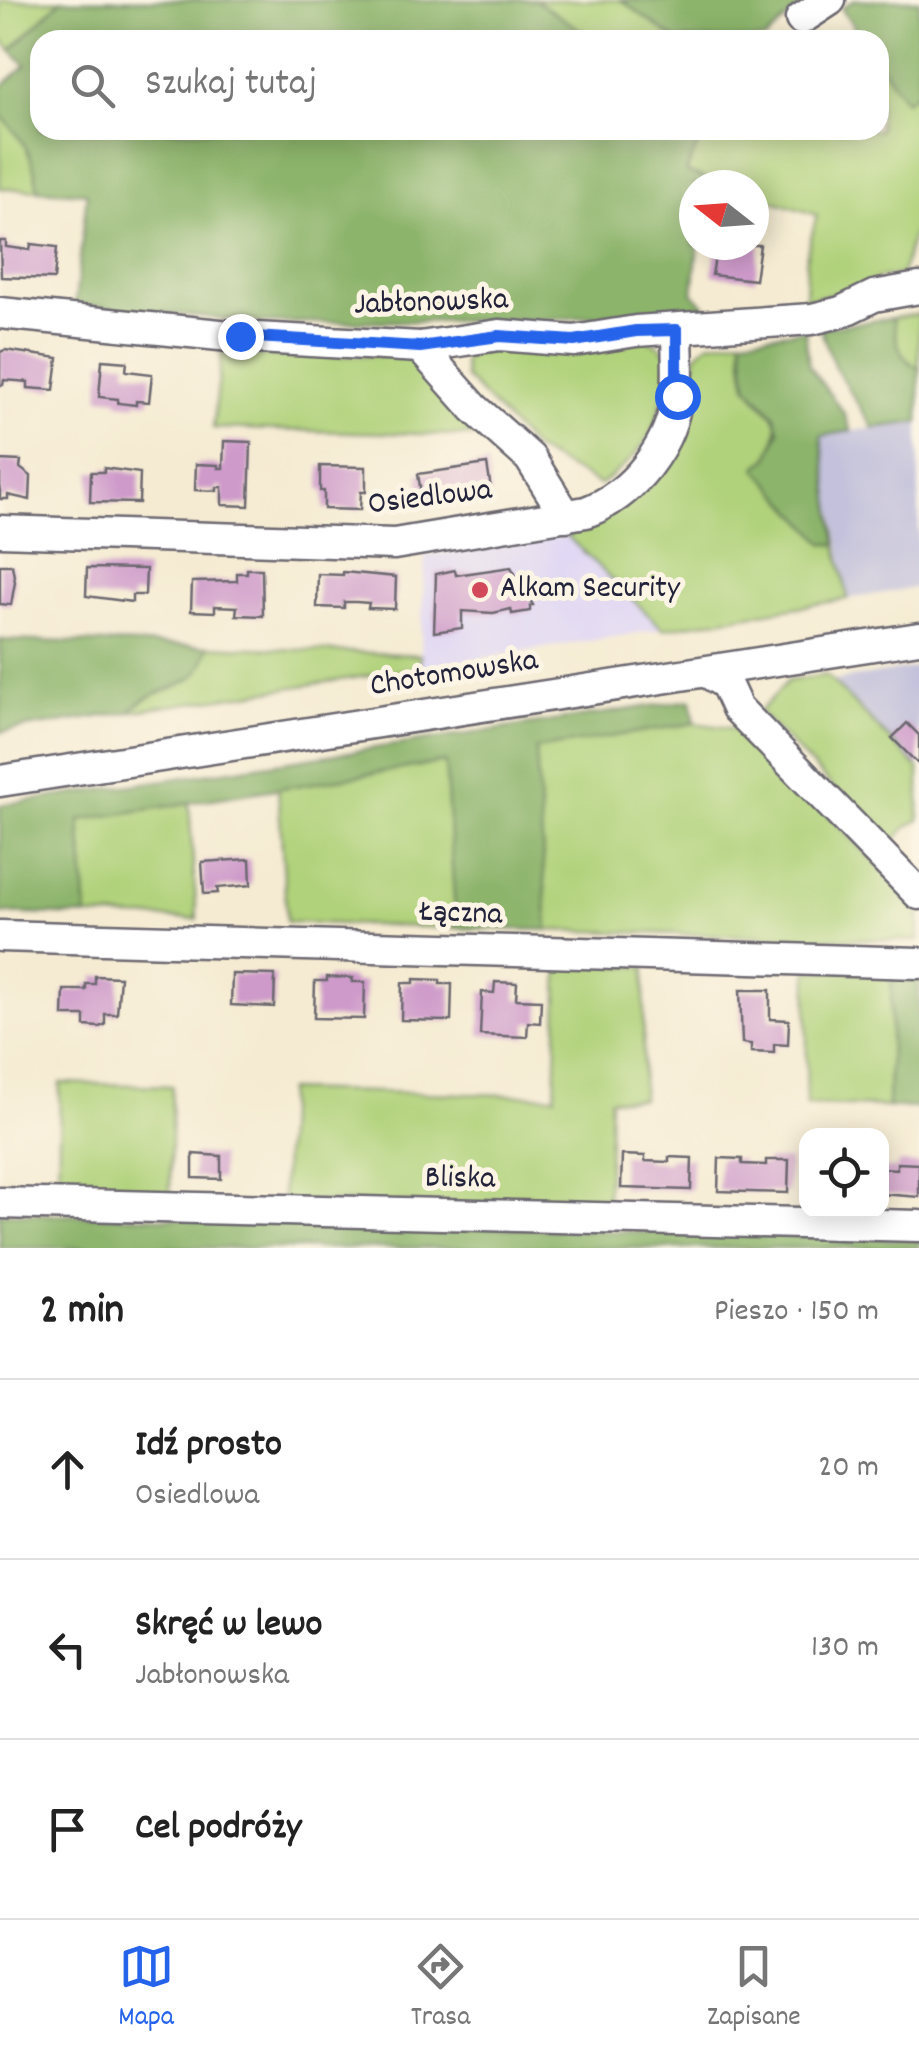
<!DOCTYPE html>
<html lang="pl">
<meta charset="utf-8">
<style>
body{margin:0;font-family:Dekko,sans-serif;background:#f2f2f2;color:#222}
.controls{position:absolute;right:30px;bottom:30px;display:grid;overflow:hidden;border-radius:20px;box-shadow:0 5px 25px #0003}
.controls button{width:90px;height:90px;display:grid;place-items:center;padding:0;border:0;border-bottom:2px solid #e0e0e0;background:#fff;color:#222;font:50px sans-serif}
.compass{position:absolute;left:679px;top:170px;width:90px;height:90px;border-radius:50%;background:#fff;box-shadow:0 5px 25px #0003;rotate:287deg}
.stop{position:absolute;width:30px;height:30px;margin:-22px;border:8px solid #2563eb;border-radius:50%;background:#fff}
.stop.end{background:#2563eb;border-color:#fff;box-shadow:0 2px 10px #0008}
.list{margin:0;padding:0;list-style:none}
h2{display:flex;justify-content:space-between;align-items:center;height:130px;margin:0;padding:0 40px;font-size:42px}
h2 small{font-size:32px;font-weight:400;color:#767676}
.list li{display:grid;grid-template-columns:65px 1fr auto;gap:30px;align-items:center;box-sizing:border-box;height:180px;padding:0 40px;border-top:2px solid #e0e0e0}
.list b{display:block;font-size:38px;white-space:nowrap}
.list p{margin:0;font-size:32px;white-space:nowrap;color:#767676}
.list em{font-size:32px;font-style:normal;color:#767676}
.icon{flex:none;width:55px;height:55px;fill:none;stroke:currentColor;stroke-width:2;stroke-linecap:round;stroke-linejoin:round}
.map{position:relative;flex:none;width:919px;height:1248px;overflow:hidden}
.search{position:absolute;background:#fff;box-shadow:0 5px 25px #0003;left:30px;right:30px;top:30px;height:110px;display:flex;align-items:center;gap:25px;box-sizing:border-box;padding:0 35px;border-radius:30px;color:#767676;font-size:38px}
.sheet{height:670px;background:#fff}
nav{display:flex;justify-content:space-around;align-items:center;box-sizing:border-box;height:140px;border-top:2px solid #e0e0e0;background:#fff;font-size:28px;color:#767676}
nav a{display:grid;justify-items:center;gap:5px}
nav .on{color:#2563eb}
.map>svg:first-child{display:block}
</style>
<div class="map">
<svg width="919" height="1248" viewBox="0 0 919 1248">
<rect width="100%" height="100%" fill="#fcf5e5"/>
<filter id="ink" filterUnits="userSpaceOnUse"><feTurbulence type="fractalNoise" baseFrequency=".01" numOctaves="2"/><feDisplacementMap in="SourceGraphic" scale="20" xChannelSelector="R" yChannelSelector="G"/><feConvolveMatrix kernelMatrix="1 2 1 2 8 2 1 2 1" color-interpolation-filters="sRGB"/></filter>
<filter id="wash" filterUnits="userSpaceOnUse"><feTurbulence type="fractalNoise" baseFrequency=".0048" numOctaves="4" result="noise"/><feDisplacementMap in="SourceGraphic" scale="40" xChannelSelector="R" yChannelSelector="G"/><feGaussianBlur stdDeviation="2.25" result="paint"/><feColorMatrix in="noise" values="0 0 0 0 0 0 0 0 0 0 0 0 0 0 0 0 0 1.4 0 .05"/><feComposite in="paint" operator="in"/></filter>
<g filter="url(#wash)">
<rect width="100%" height="100%" fill="#f5ebd2"/>
<polygon fill="#ded5f5" points="567,536 663,629 420,668 425,555"/>
<g fill="#c3c1db">
<polygon points="919,422 919,587 848,599 821,435"/>
<polygon points="919,667 919,769 833,681"/>
</g>
<g fill="#b0d27a" stroke="#697a5a" stroke-width="2.5">
<polygon points="0,0 61,0 11,50 0,38"/>
<polygon points="535,0 621,0 676,40 596,40"/>
<polygon points="879,63 905,100 919,92 919,224 911,239 902,274 878,278 856,290 805,299 807,253 817,215 754,195 754,185 723,185 686,172 704,130 879,130"/>
<path d="M 0,114 C 24,141 33,153 38,190 L 0,188 Z"/>
<path d="M 919,314 L 919,368 C 898,359 896,338 893,318 Z"/>
<path d="M 742,338 C 743,353 742,375 749,387 C 770,423 789,409 768,458 L 781,496 L 824,543 L 837,545 L 848,599 L 663,629 L 567,536 L 620,507 L 676,444 L 693,402 L 696,355 L 708,343 Z"/>
<path d="M 646,339 L 661,347 L 670,357 C 659,423 656,444 600,485 L 535,450 L 465,377 L 463,360 L 472,351 Z"/>
<polygon points="222,352 266,356 402,355 433,374 485,436 213,428"/>
<path d="M 208,646 L 420,655 L 420,668 L 129,712 C 160,679 200,697 208,646 Z"/>
<polygon points="826,675 919,769 919,820 908,826 890,845 759,712 788,681"/>
<polygon points="695,723 744,730 919,906 919,941 548,930 535,748"/>
<polygon points="446,762 456,928 287,922 278,788"/>
<polygon points="189,803 197,919 87,916 80,820"/>
<polygon points="559,963 645,967 642,1099 610,1099 607,1208 282,1201 287,1090 555,1096"/>
<polygon points="808,970 892,971 888,1107 806,1105"/>
<polygon points="60,1083 172,1086 170,1197 58,1195"/>
</g>
<g fill="#8cb46a" stroke="#576b52" stroke-width="2.5">
<path d="M 61,0 L 535,0 L 596,40 L 40,40 L 40,130 L 704,130 L 686,172 L 711,181 L 710,185 L 694,185 L 694,245 L 698,245 L 693,293 L 706,307 L 547,320 L 264,323 L 75,304 L 87,193 L 38,190 C 33,153 24,141 0,114 L 0,88 L 26,65 L 11,50 Z"/>
<polygon points="621,0 806,0 765,40 676,40"/>
<polygon points="855,0 919,0 919,92 905,101 879,63 879,40 863,40 841,8"/>
<path d="M 893,318 C 896,339 898,359 919,368 L 919,422 L 873,428 L 835,368 L 820,328 Z"/>
<polygon points="805,330 809,366 844,413 851,431 821,436 837,545 824,543 756,468 768,458 779,431 774,414 747,386 742,338"/>
<path d="M 0,640 L 208,646 C 200,697 160,679 129,712 L 0,732 Z"/>
<polygon points="691,700 695,723 536,749 548,930 456,928 445,762 80,820 87,916 0,913 0,805"/>
<polygon points="919,970 919,1108 888,1107 892,971"/>
<polygon points="0,1213 919,1240 919,1248 0,1248"/>
</g>
<g id="blocks">
<g fill="#ce9aca">
<polygon points="0,241 6,241 6,247 30,250 31,244 57,247 54,279 1,277"/>
<polygon points="717,245 760,245 755,280 712,275"/>
<polygon points="5,350 58,358 54,390 28,388 28,382 17,381 4,380 3,385 0,385 0,352"/>
<polygon points="102,360 127,362 126,371 152,374 149,402 136,401 136,405 118,403 118,399 99,397"/>
<polygon points="224,441 251,442 249,506 222,505 222,487 217,487 217,491 195,490 196,464 218,465 218,468 223,468"/>
<polygon points="0,460 21,461 20,468 31,476 30,500 8,495 8,499 0,499"/>
<polygon points="487,464 492,495 470,499 470,503 423,506 418,474"/>
<polygon points="320,466 366,467 366,492 361,492 360,510 324,509 324,491 320,491"/>
<polygon points="104,468 140,473 139,503 90,502 91,472 104,472"/>
<polygon points="0,565 12,565 15,582 11,605 0,604"/>
<polygon points="511,567 533,605 530,606 530,611 512,614 511,609 493,613 462,611 462,628 434,632 436,574 455,570 456,575"/>
<polygon points="87,568 146,569 145,595 132,595 132,602 86,596"/>
<polygon points="247,569 262,569 263,616 236,615 237,607 215,606 215,612 191,611 192,582 237,581 237,573 247,573"/>
<polygon points="343,572 396,577 395,609 368,608 369,603 356,602 344,602 344,608 317,607 318,574 343,575"/>
<polygon points="907,723 919,735 919,765 892,738"/>
<polygon points="250,859 251,885 217,888 218,893 204,894 202,862"/>
<polygon points="232,974 275,975 274,1007 231,1005"/>
<polygon points="95,976 120,977 117,1014 105,1014 105,1025 99,1027 85,1026 85,1016 63,1016 64,990 86,990 86,984 95,984"/>
<polygon points="327,977 353,978 352,982 365,982 364,1019 314,1018 315,981 327,981"/>
<polygon points="414,979 440,980 440,984 452,984 451,1021 401,1020 402,983 414,983"/>
<polygon points="495,982 517,983 516,999 541,1000 540,1023 528,1022 527,1037 480,1035 482,992 494,993"/>
<polygon points="740,990 770,990 770,1019 789,1020 788,1045 774,1044 774,1053 751,1052 751,1044 742,1043"/>
<polygon points="193,1154 221,1156 221,1179 193,1178"/>
<polygon points="622,1155 645,1156 645,1161 669,1162 669,1157 692,1158 691,1190 621,1188"/>
<polygon points="719,1158 742,1159 742,1164 766,1165 766,1160 789,1160 788,1193 718,1191"/>
<polygon points="897,1163 919,1164 919,1197 882,1194 882,1168 897,1169"/>
</g>
</g>
</g>
<g filter="url(#ink)">
<use href="#blocks" fill-opacity="0" stroke="#6c6870" stroke-width="2.5"/>
<g fill="none" stroke-linecap="round" stroke-linejoin="round">
<g stroke="#6c6870" stroke-width="35">
<g id="minor">
<polyline points="801,19 830,0"/>
<polyline points="0,313 240,337 420,347 499,335 574,341 636,331 812,319 841,312 874,296 919,288"/>
<polyline points="420,347 474,408 530,458 566,516"/>
<path d="M 0,531 L 394,544 L 586,512 C 633,495 673,444 677,393 C 679,373 677,351 677,330"/>
<polyline points="707,672 726,684 737,708 919,894"/>
<polyline points="0,781 919,638"/>
<polyline points="0,936 919,963"/>
<polyline points="0,1203 919,1226"/>
</g>
</g>
<use href="#minor" stroke="#fff" stroke-width="30"/>
</g>
</g>
<g fill="none" stroke-linecap="round" stroke-linejoin="round" filter="url(#ink)">
<polyline stroke="#2563eb" stroke-width="12" points="240,336 420,347 499,336 574,341 636,331 677,330 677,396"/>
</g>
<circle fill="#d1495b" stroke="#fcf5e5" stroke-width="4" cx="480" cy="590" r="10"/>
<g text-anchor="middle" dominant-baseline="central" stroke-width="10" stroke-linejoin="round" paint-order="stroke">
<g font-size="32" fill="#22223b" stroke="#fcf5e5">
<text transform="translate(431 304) rotate(-2)">Jabłonowska</text>
<text transform="translate(430 499) rotate(-7)">Osiedlowa</text>
<text transform="translate(454 675) rotate(-9)">Chotomowska</text>
<text transform="translate(461 915) rotate(2)">Łączna</text>
<text transform="translate(460 1180) rotate(1)">Bliska</text>
</g>
<g font-size="32" fill="#22223b" stroke="#fcf5e5" text-anchor="start">
<text x="500" y="590">Alkam Security</text>
</g>
</g>
</svg>
<div class="controls">
<button><svg class="icon" aria-label="locate" viewBox="0 0 24 24"><circle cx="12" cy="12" r="6"/><path d="M12 2v4M12 18v4M2 12h4M18 12h4"/></svg></button>
</div>
<svg class="compass" viewBox="-18 -18 36 36"><path d="M0-13l5 13h-10z" fill="#e53935"/><path d="M0 13l5-13h-10z" fill="#767676"/></svg>
<div class="stop" style="left:677px;top:396px"></div>
<div class="stop end" style="left:240px;top:336px"></div>
<div class="search"><svg class="icon" aria-label="search" viewBox="0 0 24 24"><circle cx="10" cy="10" r="6"/><path d="M15 15l6 6"/></svg>Szukaj tutaj</div>
</div>
<section class="sheet">
<h2>2 min<small>Pieszo · 150 m</small></h2>
<ul class="list">
<li><svg class="icon" aria-label="ahead" viewBox="0 0 24 24"><path d="M12 20V5M6 11l6-6 6 6"/></svg><div><b>Idź prosto</b><p>Osiedlowa</p></div><em>20 m</em></li>
<li><svg class="icon" aria-label="left" viewBox="0 0 24 24"><path d="M17 20v-9H6M10 6l-5 5 5 5"/></svg><div><b>Skręć w lewo</b><p>Jabłonowska</p></div><em>130 m</em></li>
<li><svg class="icon" aria-label="arrive" viewBox="0 0 24 24"><path d="M6 21V4h12l-3 4 3 4H6"/></svg><div><b>Cel podróży</b></div></li>
</ul>
</section>
<nav>
<a class="on"><svg class="icon" aria-label="map" viewBox="0 0 24 24"><path d="M3 6l6-2 6 2 6-2v14l-6 2-6-2-6 2zM9 4v14M15 6v14"/></svg>Mapa</a>
<a><svg class="icon" aria-label="directions" viewBox="0 0 24 24"><path d="M12 3l9 9-9 9-9-9zM9 14v-3h6M13 9l2 2-2 2"/></svg>Trasa</a>
<a><svg class="icon" aria-label="saved" viewBox="0 0 24 24"><path d="M7 4h10v16l-5-4-5 4z"/></svg>Zapisane</a>
</nav>
